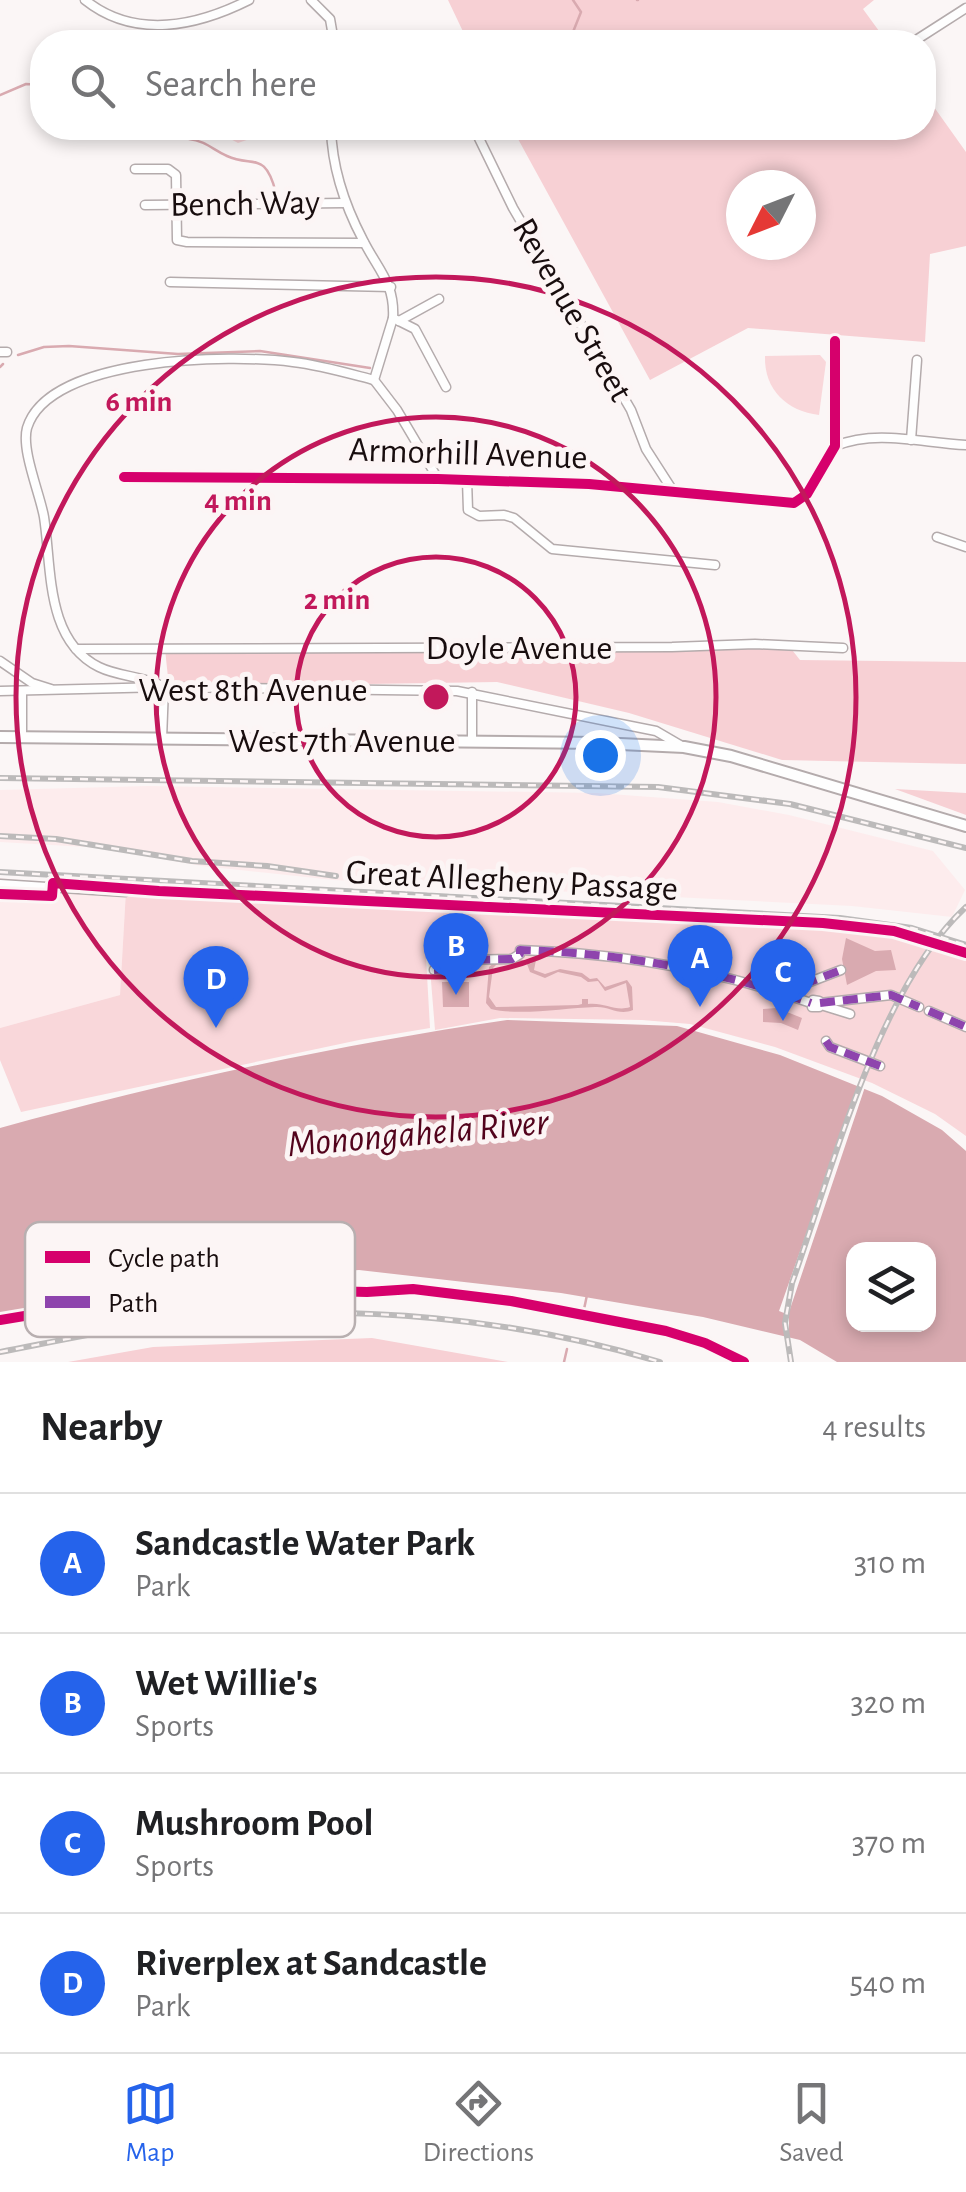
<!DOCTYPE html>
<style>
body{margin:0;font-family:"Alegreya Sans",sans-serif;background:#f2f2f2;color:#202124}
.controls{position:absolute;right:30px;bottom:30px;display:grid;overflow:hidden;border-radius:20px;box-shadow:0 5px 15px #0003}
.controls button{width:90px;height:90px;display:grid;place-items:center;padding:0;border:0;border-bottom:2px solid #e0e0e0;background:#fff;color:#202124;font:50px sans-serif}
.compass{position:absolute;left:726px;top:170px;width:90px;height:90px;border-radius:50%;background:#fff;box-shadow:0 5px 15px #0003;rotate:228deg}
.you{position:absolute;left:600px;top:755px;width:35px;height:35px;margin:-25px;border:8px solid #fff;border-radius:50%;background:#1a73e8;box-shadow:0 0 0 15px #1a73e833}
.badge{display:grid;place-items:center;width:65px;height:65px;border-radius:50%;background:#2563eb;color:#fff;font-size:32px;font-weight:700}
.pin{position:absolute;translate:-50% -82px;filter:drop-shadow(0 2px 5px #0008)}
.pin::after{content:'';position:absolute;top:52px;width:35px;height:30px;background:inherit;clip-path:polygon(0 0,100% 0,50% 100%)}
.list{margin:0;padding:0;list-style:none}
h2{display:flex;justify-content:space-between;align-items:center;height:130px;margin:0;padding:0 40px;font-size:42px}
h2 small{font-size:32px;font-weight:400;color:#757577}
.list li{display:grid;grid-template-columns:65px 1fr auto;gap:30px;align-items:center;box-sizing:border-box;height:140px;padding:0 40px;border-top:2px solid #e0e0e0}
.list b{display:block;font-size:38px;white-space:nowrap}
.list p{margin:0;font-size:32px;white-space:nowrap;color:#757577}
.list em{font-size:32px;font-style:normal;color:#757577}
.icon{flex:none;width:55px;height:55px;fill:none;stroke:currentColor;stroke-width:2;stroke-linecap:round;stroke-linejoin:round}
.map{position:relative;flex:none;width:966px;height:1362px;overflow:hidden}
.search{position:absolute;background:#fff;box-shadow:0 5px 15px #0003;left:30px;right:30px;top:30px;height:110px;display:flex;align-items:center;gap:25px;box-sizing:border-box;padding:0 35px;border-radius:40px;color:#757577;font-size:38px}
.sheet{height:690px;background:#fff}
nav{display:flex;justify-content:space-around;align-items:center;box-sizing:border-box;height:140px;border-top:2px solid #e0e0e0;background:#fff;font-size:28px;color:#757577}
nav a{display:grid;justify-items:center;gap:5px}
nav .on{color:#2563eb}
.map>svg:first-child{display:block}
</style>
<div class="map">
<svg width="966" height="1362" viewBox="0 0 966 1362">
<rect width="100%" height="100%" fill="#fbf6f6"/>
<g fill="#fdeced">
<polygon points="148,786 597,793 718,802 789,815 933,851 965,890 952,917 852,906 334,880 202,866 103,848 0,842 0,790"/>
<polygon points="0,878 126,890 120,995 0,1028"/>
</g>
<g fill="#f9d7da">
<polygon points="210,128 281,128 238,143"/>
<path d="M 820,355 L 826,362 L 819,415 C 787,411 764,390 765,356 Z"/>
<polygon points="126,890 852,926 893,932 966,955 966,1136 935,1114 872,1083 775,1047 690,1024 642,1020 500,1018 435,1030 429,956 426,957 430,1028 359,1040 21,1112 0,1060 0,1028 120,995"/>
</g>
<g fill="#f7d0d4" fill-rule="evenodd">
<polygon points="448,0 874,0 863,9 887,42 468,42"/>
<path d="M 924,93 L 966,152 L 966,246 L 930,254 L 925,342 L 748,328 L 650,380 L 512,128 L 924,128 ZM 801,185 L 801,245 L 741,245 L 741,185 Z"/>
<polygon points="789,646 800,660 966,662 966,764 782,760 629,713 497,682 169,687 165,649"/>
<polygon points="895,789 966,793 966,815"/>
<polygon points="372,1338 508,1362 68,1362 153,1347"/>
</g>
<g fill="#d9aab0" fill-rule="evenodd">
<polygon points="846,938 875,951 891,950 896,970 876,971 847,985 842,959"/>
<path d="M 517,959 L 529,961 L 531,964 L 532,959 L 536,960 L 534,970 L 545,974 L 560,969 L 582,973 L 590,979 L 597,978 L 605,987 L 627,980 L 632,987 L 633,1010 C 618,1016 610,1006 595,1007 C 564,1008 521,1016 491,1009 L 486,1003 L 489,967 L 495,962 ZM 516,963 L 527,964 L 530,972 L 545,978 L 558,972 L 581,977 L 588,982 L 598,981 L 605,991 L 626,983 L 630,1007 C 616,1012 604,1002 588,1004 L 588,999 L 582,999 L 582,1004 L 578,1005 L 496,1007 L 489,997 L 493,968 L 497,964 Z"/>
<polygon points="442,982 469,982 469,1007 443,1007"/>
<polygon points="777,1008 802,1018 798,1030 781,1023 763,1022 763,1009"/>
<path d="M 507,1020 L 677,1026 L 780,1055 L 882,1096 L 942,1130 L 966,1151 L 966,1362 L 837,1362 L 800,1340 L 703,1317 L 561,1293 L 359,1270 L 152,1284 L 0,1314 L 0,1128 C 166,1082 337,1045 507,1020 ZM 854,1250 L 928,1250 L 928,1324 L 854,1324 Z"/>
</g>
<polygon fill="#fbf6f6" points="860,1081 866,1084 789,1312 789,1343 785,1342 784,1313 779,1311"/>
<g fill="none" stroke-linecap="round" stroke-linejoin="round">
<g stroke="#d9aab0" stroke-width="2.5">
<polyline points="637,0 638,0"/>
<polyline points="573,42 573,32 581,12 573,0"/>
<polyline points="0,95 26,84 42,85"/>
<path d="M 180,128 L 189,139 C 205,141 212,149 227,156 C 253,168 265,150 276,193"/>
<polyline points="18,355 44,347 69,346 178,354 260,351 370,368"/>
<polyline points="0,367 3,364"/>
<polyline points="583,1314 587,1295"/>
<polyline points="582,1318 583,1317"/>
<polyline points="564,1362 567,1349"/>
</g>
<g stroke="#b4abac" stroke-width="11">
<g id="minor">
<path d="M 85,0 C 135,40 197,26 249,0"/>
<polyline points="311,0 330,19 334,42"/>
<polyline points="913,42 966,8"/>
<path d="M 331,128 C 332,168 344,204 363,240 C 378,270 395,283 393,318 L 415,329 L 446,387"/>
<polyline points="474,128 513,208 631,410 646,449 673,491"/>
<polyline points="135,169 168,169 176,175 177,240 187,242 364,243"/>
<polyline points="145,205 345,203"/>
<polyline points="170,282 391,287"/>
<polyline points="399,321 439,299"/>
<polyline points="0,352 7,352"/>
<polyline points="374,380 397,410 438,479"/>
<polyline points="374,380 393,318"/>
<polyline points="911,440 917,360"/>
<path d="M 835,446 C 877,429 922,443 966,445"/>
<polyline points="124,477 438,479 589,484 794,503 807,494 835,446 835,341"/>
<polyline points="467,480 468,510 479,516 504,515 514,518 552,549 715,565"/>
<polyline points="937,537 966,547"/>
<polyline points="76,649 672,647 755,644 843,648"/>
<polyline points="0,661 32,683 51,689"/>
<polyline points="0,691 164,687 457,691 656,731 680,745"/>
<polyline points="22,692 22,737"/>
<path d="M 162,739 L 164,687 C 145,676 119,677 99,667 C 45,640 52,568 44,517 C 40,494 21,450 27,428 C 49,356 231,354 293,362 C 320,365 347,373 374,380"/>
<polyline points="472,742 472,692"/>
<polyline points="0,884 125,892"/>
<polyline points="778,951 795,975"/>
<path d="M 434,970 L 456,969 L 462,960 L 512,959 L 520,954 L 520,950 C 620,953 717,970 811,1003"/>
<polyline points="781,993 841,970"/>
<polygon points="813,1000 819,1001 819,1007 812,1007"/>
<polyline points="820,1003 891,995 919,1007"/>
<polyline points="821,1005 850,1014"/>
<polyline points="929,1011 966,1027"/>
<polyline points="826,1041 830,1047 880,1066"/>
</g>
</g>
<g stroke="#b4abac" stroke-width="14">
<polyline id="major" points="0,737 599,743 684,747 731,756 966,826"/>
</g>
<use href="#minor" stroke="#fefefe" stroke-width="8"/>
<use href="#major" stroke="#fefefe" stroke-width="10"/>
<g stroke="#bcbaba" stroke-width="6">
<g id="rail">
<polyline points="0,778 658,787 790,804 966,848"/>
<polyline points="0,836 56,839 192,861 267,866 336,876"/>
<polyline points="0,872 840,918 912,928 966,945"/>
<path d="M 0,1352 C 68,1339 136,1324 204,1318 C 355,1304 516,1318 660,1362"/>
<path d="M 791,1362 L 785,1323 L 792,1283 C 832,1171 878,988 966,907"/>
</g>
</g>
<use href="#rail" stroke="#fcf5f5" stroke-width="2.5" stroke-dasharray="8" stroke-linecap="butt"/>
<g stroke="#8e44ad" stroke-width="8" stroke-dasharray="15 8" stroke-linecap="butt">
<polyline points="778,951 795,975"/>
<path d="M 434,970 L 456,969 L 462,960 L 512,959 L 520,954 L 520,950 C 620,953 717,970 811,1003"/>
<polyline points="781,993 841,970"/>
<polyline points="820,1003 891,995 919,1007"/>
<polyline points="929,1011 966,1027"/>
<polyline points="826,1041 830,1047 880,1066"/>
</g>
<g stroke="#fcf5f5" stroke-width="16">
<g id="cycleway">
<polyline points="124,477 438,479 589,484 794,503 807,494 835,446 835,341"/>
<polyline points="0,894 52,896 53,883 159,891 823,923 894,931 966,953"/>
<polyline points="0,1320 108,1302 251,1289 367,1292 413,1289 511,1301 666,1331 705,1343 744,1362"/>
</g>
</g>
<use href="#cycleway" stroke="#d6006c" stroke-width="10"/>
</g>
<g fill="none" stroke="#c2185b" stroke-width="5">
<circle cx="436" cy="697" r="140"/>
<circle cx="436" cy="697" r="280"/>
<circle cx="436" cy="697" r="420"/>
</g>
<g text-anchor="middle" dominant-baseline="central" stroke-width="10" stroke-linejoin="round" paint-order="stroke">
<g font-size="35" fill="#180d0e" stroke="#fcf5f5">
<text transform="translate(245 204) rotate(-1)">Bench Way</text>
<text transform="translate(572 310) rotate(60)">Revenue Street</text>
<text transform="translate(468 454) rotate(2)">Armorhill Avenue</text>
<text x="519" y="648">Doyle Avenue</text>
<text x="253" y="690">West 8th Avenue</text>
<text x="342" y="741">West 7th Avenue</text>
<text transform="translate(512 881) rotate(3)">Great Allegheny Passage</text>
</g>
<g font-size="38" font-style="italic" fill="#52031c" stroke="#fcf5f5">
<text transform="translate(418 1134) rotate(-5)">Monongahela River</text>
</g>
</g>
<rect x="25" y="1222" width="330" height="115" rx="15" fill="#fcf5f5" stroke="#b8afb0" stroke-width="2.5"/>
<rect x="45" y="1251" width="45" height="12" fill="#d6006c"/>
<rect x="45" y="1296" width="45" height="12" fill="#8e44ad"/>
<g font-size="28" fill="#180d0e">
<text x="108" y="1267">Cycle path</text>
<text x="108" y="1312">Path</text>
</g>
<circle cx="436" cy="697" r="15" fill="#c2185b" stroke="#fcf5f5" stroke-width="5"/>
<g font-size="30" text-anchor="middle" font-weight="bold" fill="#c2185b" stroke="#fcf5f5" stroke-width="10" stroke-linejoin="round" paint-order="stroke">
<text x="139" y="411">6 min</text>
<text x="238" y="510">4 min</text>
<text x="337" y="609">2 min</text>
</g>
</svg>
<div class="controls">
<button><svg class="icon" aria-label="layers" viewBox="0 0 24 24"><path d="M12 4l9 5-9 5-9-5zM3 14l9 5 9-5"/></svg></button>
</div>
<svg class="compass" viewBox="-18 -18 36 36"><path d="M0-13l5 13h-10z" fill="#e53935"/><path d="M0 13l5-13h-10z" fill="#757577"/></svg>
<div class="you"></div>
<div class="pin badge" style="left:700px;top:1007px">A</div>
<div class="pin badge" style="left:456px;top:995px">B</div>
<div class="pin badge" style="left:783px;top:1021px">C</div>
<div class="pin badge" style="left:216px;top:1028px">D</div>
<div class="search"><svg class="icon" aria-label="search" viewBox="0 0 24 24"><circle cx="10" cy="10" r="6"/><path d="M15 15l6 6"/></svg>Search here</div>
</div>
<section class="sheet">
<h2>Nearby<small>4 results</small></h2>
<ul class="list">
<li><span class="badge">A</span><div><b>Sandcastle Water Park</b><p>Park</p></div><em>310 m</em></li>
<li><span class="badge">B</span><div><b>Wet Willie's</b><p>Sports</p></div><em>320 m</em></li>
<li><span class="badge">C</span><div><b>Mushroom Pool</b><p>Sports</p></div><em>370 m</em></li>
<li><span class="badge">D</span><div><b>Riverplex at Sandcastle</b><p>Park</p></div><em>540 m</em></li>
</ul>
</section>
<nav>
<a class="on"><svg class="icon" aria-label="map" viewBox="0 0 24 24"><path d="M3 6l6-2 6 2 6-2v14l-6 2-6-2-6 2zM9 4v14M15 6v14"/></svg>Map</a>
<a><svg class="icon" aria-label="directions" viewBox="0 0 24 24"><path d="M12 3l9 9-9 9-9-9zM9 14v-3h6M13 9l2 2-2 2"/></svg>Directions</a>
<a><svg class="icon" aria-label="saved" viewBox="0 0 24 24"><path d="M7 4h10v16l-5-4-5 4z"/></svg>Saved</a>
</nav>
